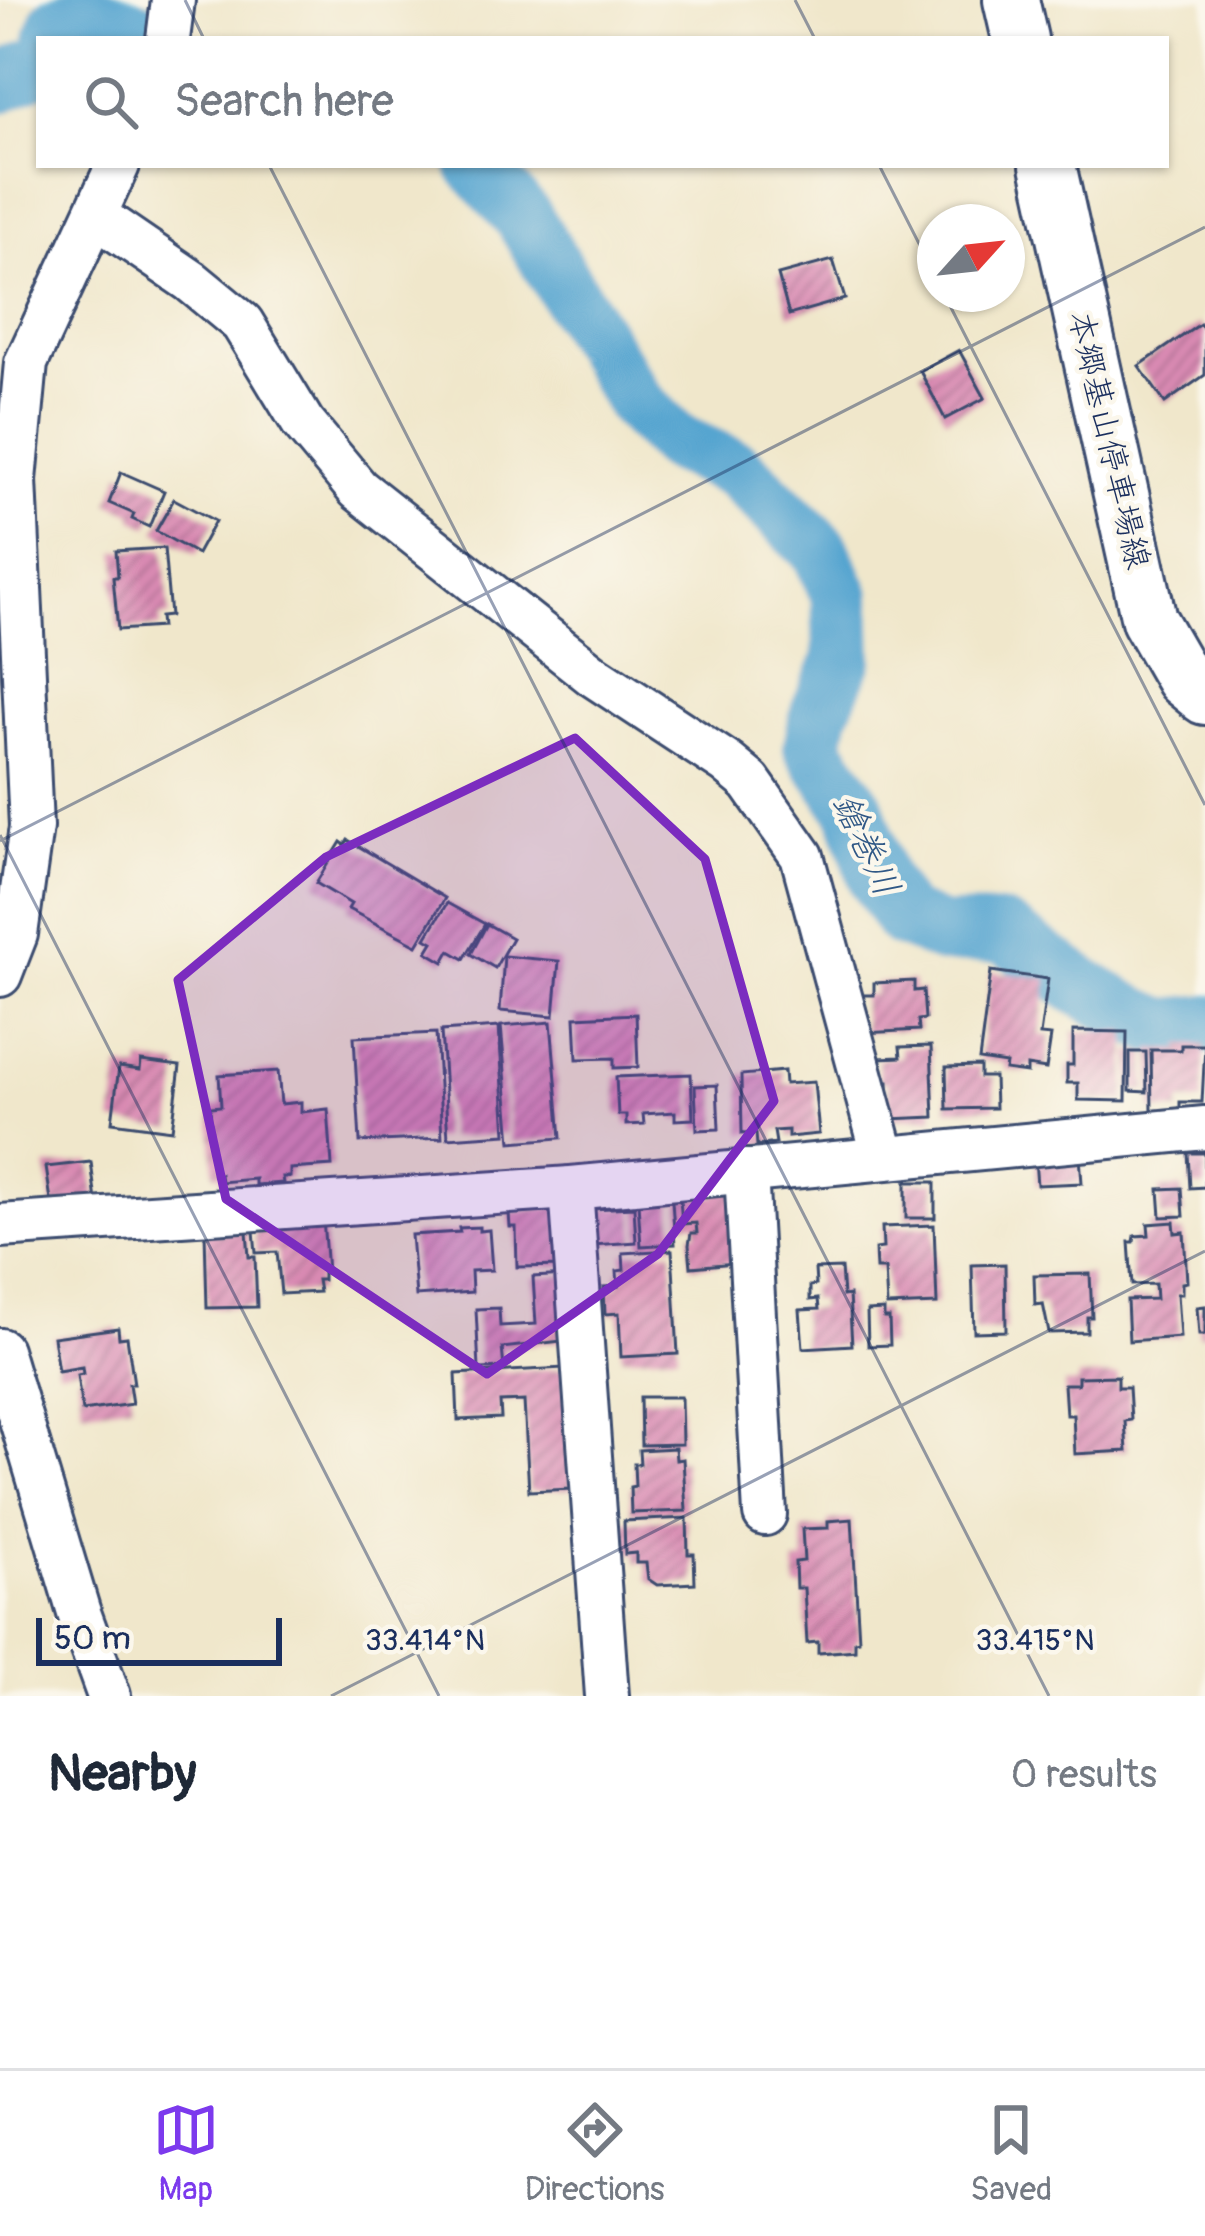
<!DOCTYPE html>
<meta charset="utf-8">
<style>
body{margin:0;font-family:Pangolin,"Klee One",sans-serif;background:#f6f6f7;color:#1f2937}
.compass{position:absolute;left:917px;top:204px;width:108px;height:108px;border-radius:50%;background:#fff;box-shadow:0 3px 9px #0004;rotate:63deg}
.scale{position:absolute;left:36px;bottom:30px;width:246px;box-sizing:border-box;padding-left:12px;border:6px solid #1b2f5e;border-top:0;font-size:33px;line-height:42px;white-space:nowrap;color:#1b2f5e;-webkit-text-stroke:9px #fbf7ec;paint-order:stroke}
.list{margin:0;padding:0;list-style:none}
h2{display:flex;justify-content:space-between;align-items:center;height:156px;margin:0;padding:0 48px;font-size:51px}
h2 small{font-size:39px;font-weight:400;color:#747a83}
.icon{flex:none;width:66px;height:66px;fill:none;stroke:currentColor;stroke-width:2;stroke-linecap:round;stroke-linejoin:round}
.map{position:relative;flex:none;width:1205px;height:1696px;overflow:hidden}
.search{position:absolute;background:#fff;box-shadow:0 3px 9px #0004;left:36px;right:36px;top:36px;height:132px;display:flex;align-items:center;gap:30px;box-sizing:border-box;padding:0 42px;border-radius:0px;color:#747a83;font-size:45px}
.sheet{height:372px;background:#fff}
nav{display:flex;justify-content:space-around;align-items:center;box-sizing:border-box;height:168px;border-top:3px solid #e0e1e3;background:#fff;font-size:33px;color:#747a83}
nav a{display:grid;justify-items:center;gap:6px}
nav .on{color:#7c3aed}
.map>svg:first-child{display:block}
</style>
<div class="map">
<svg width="1205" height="1696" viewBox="0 0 1205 1696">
<defs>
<pattern id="building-hatch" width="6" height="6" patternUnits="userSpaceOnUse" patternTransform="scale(3)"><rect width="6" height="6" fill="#d98ab2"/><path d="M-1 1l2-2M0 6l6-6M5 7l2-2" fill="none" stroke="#af7194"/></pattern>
</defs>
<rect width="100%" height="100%" fill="#fbf7ec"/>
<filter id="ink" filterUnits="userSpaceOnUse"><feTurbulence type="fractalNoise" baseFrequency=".00833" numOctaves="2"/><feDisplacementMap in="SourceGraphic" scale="24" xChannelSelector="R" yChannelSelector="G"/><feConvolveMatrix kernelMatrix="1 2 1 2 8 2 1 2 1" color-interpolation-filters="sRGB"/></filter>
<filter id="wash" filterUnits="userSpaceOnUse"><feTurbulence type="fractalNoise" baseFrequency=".004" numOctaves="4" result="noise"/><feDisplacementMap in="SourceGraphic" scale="48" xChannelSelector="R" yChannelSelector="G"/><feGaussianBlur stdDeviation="2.7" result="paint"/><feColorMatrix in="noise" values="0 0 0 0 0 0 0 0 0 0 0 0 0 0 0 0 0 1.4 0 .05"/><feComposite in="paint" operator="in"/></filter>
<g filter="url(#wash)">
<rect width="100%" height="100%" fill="#f0e7cb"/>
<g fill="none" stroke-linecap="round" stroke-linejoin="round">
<g stroke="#56a5d0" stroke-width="60">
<polyline points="54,39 59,24 81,12 162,39"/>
<polyline points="0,83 39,65"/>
<polyline points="476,165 523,217 635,403 674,442 737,470 820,550 841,596 843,659 820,712 813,747 856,810 878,879 903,918 943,934 1004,933 1082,987 1130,1014 1164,1028 1205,1024"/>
</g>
</g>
<g id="blocks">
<g fill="url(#building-hatch)">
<polygon points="833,260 845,299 789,315 778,275"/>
<polygon points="1200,324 1205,331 1205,375 1165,403 1139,366"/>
<polygon points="959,350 985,398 945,419 920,371"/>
<polygon points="121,472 164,491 149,527 132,519 134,514 109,503"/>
<polygon points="174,499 215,521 197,554 156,531"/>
<polygon points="164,548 170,616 160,617 161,627 118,630 113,577 118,577 116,551"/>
<polygon points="348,840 445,898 417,945 348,909 351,904 316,883 341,842 345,845"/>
<polygon points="447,903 485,924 464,959 450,951 444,962 427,952 433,942 426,938"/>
<polygon points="487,924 512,938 495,968 471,954"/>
<polygon points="504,956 559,961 554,1016 500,1011"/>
<polygon points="991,971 1048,979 1040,1035 1051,1036 1046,1069 1027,1066 1027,1073 1005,1070 1006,1064 979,1060"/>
<polygon points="914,981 914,991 923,990 925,1019 918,1020 919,1030 864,1033 862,995 874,995 874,983"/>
<polygon points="636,1014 638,1067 614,1068 614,1058 577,1059 575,1017"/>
<polygon points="551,1022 561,1138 511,1142 501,1026"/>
<polygon points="499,1027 506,1134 448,1138 441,1031"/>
<polygon points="1073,1031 1127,1032 1126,1101 1078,1100 1078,1083 1067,1083 1067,1065 1073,1065"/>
<polygon points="436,1033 442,1138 360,1142 354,1037"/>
<polygon points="1181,1045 1205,1045 1202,1102 1180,1102 1180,1111 1152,1111 1151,1050 1181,1050"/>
<polygon points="931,1046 934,1117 890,1119 888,1082 879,1082 878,1058 901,1057 900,1047"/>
<polygon points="1130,1052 1146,1052 1147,1092 1130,1091"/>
<polygon points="141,1061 180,1066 172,1130 112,1122 119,1067 140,1070"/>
<polygon points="980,1066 980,1077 994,1077 995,1108 947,1109 946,1067"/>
<polygon points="278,1071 281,1104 301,1102 301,1112 328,1109 332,1166 290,1169 290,1177 282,1177 283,1183 255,1185 255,1179 221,1182 220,1174 214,1175 210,1107 221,1106 219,1075"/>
<polygon points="784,1071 785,1084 814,1082 819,1134 788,1137 788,1130 774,1131 776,1143 757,1146 756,1133 742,1134 741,1075"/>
<polygon points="691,1074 693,1119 675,1120 675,1112 643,1114 644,1124 626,1125 626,1115 618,1115 616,1077"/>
<polygon points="717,1085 719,1129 697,1130 695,1086"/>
<polygon points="1188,1153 1205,1153 1205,1187 1190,1188"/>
<polygon points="1080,1157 1082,1183 1037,1185 1035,1160"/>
<polygon points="91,1162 96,1201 52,1207 46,1167"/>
<rect x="906" y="1182" width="29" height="36"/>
<polygon points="739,1188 746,1262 691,1267 689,1245 691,1233 697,1233 696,1223 682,1224 680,1199 716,1196 716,1190"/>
<polygon points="1182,1188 1184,1216 1161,1217 1159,1189"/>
<polygon points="672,1201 675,1244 641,1246 638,1203"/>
<polygon points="558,1206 565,1266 517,1267 516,1227 510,1227 509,1213"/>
<polygon points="634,1207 636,1242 593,1245 591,1209"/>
<polygon points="323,1219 327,1272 323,1272 323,1280 317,1280 319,1292 281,1294 277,1252 256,1253 254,1231 261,1230 260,1225"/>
<polygon points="1174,1222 1175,1233 1184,1232 1187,1282 1182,1283 1182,1294 1177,1294 1180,1337 1129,1341 1127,1300 1156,1299 1155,1284 1132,1285 1129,1242 1134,1242 1135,1236 1149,1235 1148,1224"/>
<polygon points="934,1225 937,1304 887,1306 885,1269 876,1269 875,1249 883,1248 882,1227"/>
<polygon points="479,1227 479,1231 489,1230 492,1270 471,1271 472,1292 416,1296 411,1235 460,1232 459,1228"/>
<polygon points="247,1231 249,1257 255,1257 257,1307 207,1308 205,1232"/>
<polygon points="672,1250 678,1354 621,1357 619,1313 605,1314 604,1287 618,1286 617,1271 624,1270 623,1253"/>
<polygon points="1005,1264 1006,1331 974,1332 972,1265"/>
<polygon points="841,1268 843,1296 849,1295 852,1345 803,1348 800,1310 819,1309 818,1299 810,1300 810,1286 816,1285 815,1269"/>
<polygon points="1090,1274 1092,1317 1087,1317 1087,1332 1049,1333 1043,1304 1035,1305 1034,1275"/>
<polygon points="566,1275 570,1340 502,1348 504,1368 479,1369 476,1309 499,1308 500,1326 536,1324 533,1277"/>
<polygon points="1205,1306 1205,1335 1199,1335 1197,1307"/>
<polygon points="884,1310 884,1318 889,1318 890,1345 868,1346 867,1311"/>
<polygon points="118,1328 119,1338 127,1337 134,1384 129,1384 132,1404 82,1411 77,1375 83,1374 82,1367 58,1371 53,1337"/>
<polygon points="564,1368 572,1489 529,1491 524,1401 500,1402 501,1418 458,1420 456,1374"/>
<polygon points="1118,1376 1118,1387 1129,1387 1131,1420 1125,1421 1127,1451 1075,1454 1073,1415 1066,1415 1064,1384 1078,1384 1078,1377"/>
<polygon points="640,1397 681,1397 682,1444 641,1445"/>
<polygon points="675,1448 676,1460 683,1459 686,1511 631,1513 630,1487 635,1486 634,1464 640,1464 639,1450"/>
<polygon points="687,1518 688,1554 694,1554 695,1583 657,1585 648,1579 646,1563 636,1563 636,1553 625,1554 624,1521"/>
<polygon points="852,1519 859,1640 855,1641 855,1650 818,1653 818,1642 807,1643 804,1588 796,1588 795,1562 804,1561 802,1529 828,1528 828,1521"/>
</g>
</g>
</g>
<g filter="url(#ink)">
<use href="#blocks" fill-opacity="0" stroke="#3b4b6e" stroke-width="3"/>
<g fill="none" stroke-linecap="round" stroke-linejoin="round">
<g stroke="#3b4b6e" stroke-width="48">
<g id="minor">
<polyline points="168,39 173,0"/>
<polyline points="96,216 191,281 242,323 303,423 358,489 593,675 727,763 750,782 802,856 884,1158"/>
<polyline points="0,975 16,934 31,827 15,480 26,363 118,165"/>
<polyline points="746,1171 765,1514"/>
<polyline points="571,1188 607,1696"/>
<polyline points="0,1226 571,1188 1205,1128"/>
<polyline points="0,1350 79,1613 109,1696"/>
</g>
</g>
<g stroke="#3b4b6e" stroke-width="60">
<g id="major">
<polyline points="1011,0 1020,39"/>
<polyline points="1048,165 1149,620 1183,679 1205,697"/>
</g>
</g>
<use href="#minor" stroke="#fff" stroke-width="42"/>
<use href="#major" stroke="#fff" stroke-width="54"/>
</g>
</g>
<path fill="#7b2cbf" fill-opacity="0.2" stroke="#7b2cbf" stroke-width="9" stroke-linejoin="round" d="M 575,738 L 705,859 L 774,1101 L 658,1254 L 487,1374 L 226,1199 L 178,980 L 326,857 Z"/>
<path fill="none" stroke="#1b2f5e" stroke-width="3" stroke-opacity="0.45" d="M 185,0 L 204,39M 795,0 L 815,39M 269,165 L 1049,1696M 879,165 L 935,275M 944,294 L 1205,805M 0,835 L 439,1696M 0,841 L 1205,227M 331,1696 L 1205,1251"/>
<g text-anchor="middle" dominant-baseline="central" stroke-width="9" stroke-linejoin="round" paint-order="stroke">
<g font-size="33" fill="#1b2f5e" stroke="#fbf7ec">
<text transform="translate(1109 440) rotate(77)">本郷基山停車場線</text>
</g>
<g font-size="36" font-style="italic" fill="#305886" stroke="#fbf7ec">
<text transform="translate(866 845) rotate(65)">鎗巻川</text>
</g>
</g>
<g font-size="30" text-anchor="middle" fill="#1b2f5e" stroke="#fbf7ec" stroke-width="9" stroke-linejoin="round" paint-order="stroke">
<text x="425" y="1650">33.414°N</text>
<text x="1035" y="1650">33.415°N</text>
</g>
</svg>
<svg class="compass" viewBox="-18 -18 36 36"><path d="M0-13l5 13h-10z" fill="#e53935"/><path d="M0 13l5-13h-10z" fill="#747a83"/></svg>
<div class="scale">50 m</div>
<div class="search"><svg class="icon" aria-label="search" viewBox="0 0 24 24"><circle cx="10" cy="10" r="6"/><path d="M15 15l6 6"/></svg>Search here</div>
</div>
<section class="sheet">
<h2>Nearby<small>0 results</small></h2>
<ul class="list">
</ul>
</section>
<nav>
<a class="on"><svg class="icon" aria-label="map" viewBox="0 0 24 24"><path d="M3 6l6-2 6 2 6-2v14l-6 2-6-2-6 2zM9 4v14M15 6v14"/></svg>Map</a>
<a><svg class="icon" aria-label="directions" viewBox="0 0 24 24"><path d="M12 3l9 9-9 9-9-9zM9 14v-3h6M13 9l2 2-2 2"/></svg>Directions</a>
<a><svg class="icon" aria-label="saved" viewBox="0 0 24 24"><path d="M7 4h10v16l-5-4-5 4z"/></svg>Saved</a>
</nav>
